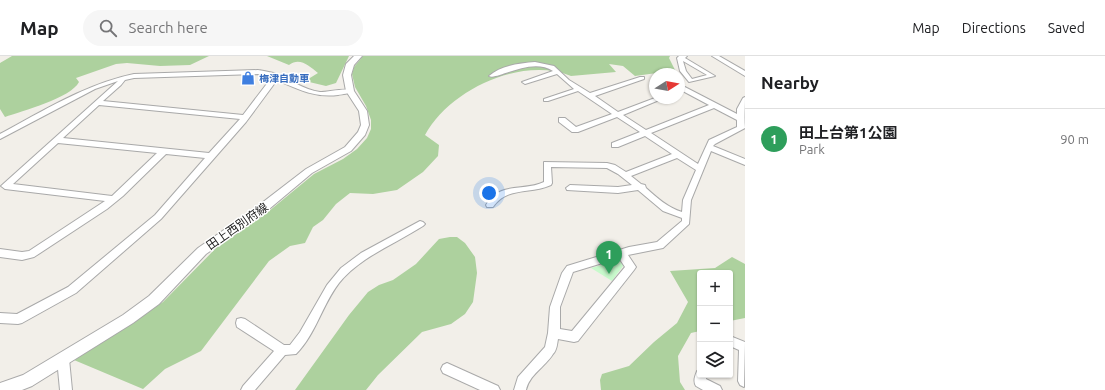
<!DOCTYPE html>
<meta charset="utf-8">
<style>
body{margin:0;font-family:Ubuntu,"Noto Sans JP",sans-serif;background:#f6f6f6;color:#202124}
.controls{position:absolute;right:12px;bottom:12px;display:grid;overflow:hidden;border-radius:4px;box-shadow:0 1px 3px #0004}
.controls button{width:36px;height:36px;display:grid;place-items:center;padding:0;border:0;border-bottom:1px solid #e0e0e0;background:#fff;color:#202124;font:20px sans-serif}
.compass{position:absolute;left:649px;top:12px;width:36px;height:36px;border-radius:50%;background:#fff;box-shadow:0 1px 3px #0004;rotate:79deg}
.you{position:absolute;left:489px;top:137px;width:14px;height:14px;margin:-10px;border:3px solid #fff;border-radius:50%;background:#1a73e8;box-shadow:0 0 0 6px #1a73e833}
.badge{display:grid;place-items:center;width:26px;height:26px;border-radius:50%;background:#ea580c;color:#fff;font-size:13px;font-weight:700}
.pin{position:absolute;translate:-50% -33px;filter:drop-shadow(0 1px 2px #0008)}
.pin::after{content:'';position:absolute;top:21px;width:14px;height:12px;background:inherit;clip-path:polygon(0 0,100% 0,50% 100%)}
.list{margin:0;padding:0;list-style:none}
h2{display:flex;justify-content:space-between;align-items:center;height:52px;margin:0;padding:0 16px;font-size:17px}
h2 small{font-size:13px;font-weight:400;color:#757577}
.list li{display:grid;grid-template-columns:26px 1fr auto;gap:12px;align-items:center;box-sizing:border-box;height:60px;padding:0 16px;border-top:1px solid #e0e0e0}
.list b{display:block;font-size:15px;white-space:nowrap}
.list p{margin:0;font-size:13px;white-space:nowrap;color:#757577}
.list em{font-size:13px;font-style:normal;color:#757577}
.icon{flex:none;width:22px;height:22px;fill:none;stroke:currentColor;stroke-width:2;stroke-linecap:round;stroke-linejoin:round}
.map{position:relative;flex:none;width:745px;height:334px;overflow:hidden}
header{display:flex;align-items:center;gap:24px;box-sizing:border-box;height:56px;padding:0 20px;background:#fff;border-bottom:1px solid #e0e0e0}
header strong{font-size:19px}
nav{display:flex;gap:22px;margin-inline-start:auto;font-size:14px}
.search{width:280px;height:36px;background:#f6f6f6;display:flex;align-items:center;gap:10px;box-sizing:border-box;padding:0 14px;border-radius:22px;color:#757577;font-size:15px}
main{display:flex}
aside{flex:1;background:#fff}
.map>svg:first-child{display:block}
</style>
<header>
<strong>Map</strong>
<div class="search"><svg class="icon" aria-label="search" viewBox="0 0 24 24"><circle cx="10" cy="10" r="6"/><path d="M15 15l6 6"/></svg>Search here</div>
<nav><a>Map</a><a>Directions</a><a>Saved</a></nav>
</header>
<main>
<div class="map">
<svg width="745" height="334" viewBox="0 0 745 334">
<rect width="100%" height="100%" fill="#f2efe9"/>
<g fill="#add19e">
<path d="M 12,0 L 209,0 L 190,9 L 160,10 L 127,7 L 116,8 L 76,22 L 79,26 C 71,42 22,55 5,61 L 0,53 L 0,7 Z"/>
<path d="M 267,0 L 349,0 L 336,27 L 326,30 L 305,25 L 318,17 C 309,10 300,1 289,9 Z"/>
<path d="M 363,0 L 670,0 L 669,2 L 677,18 L 668,18 L 664,16 L 635,20 L 623,10 L 609,8 L 616,16 L 571,20 C 522,0 450,33 425,79 L 439,89 L 438,100 L 423,116 L 397,134 L 373,138 L 350,137 L 336,148 L 323,164 L 313,171 L 305,187 L 290,190 L 269,205 L 201,295 L 165,313 L 143,333 L 74,304 L 163,246 L 218,190 L 263,160 L 314,118 L 343,103 L 357,93 L 367,82 L 371,73 L 371,64 L 366,50 L 355,31 L 352,18 L 354,11 Z"/>
<polygon points="450,181 457,181 465,187 475,201 477,217 473,246 465,258 451,268 422,276 378,319 366,334 295,334 349,259 368,236 379,229 393,224 416,208 439,183"/>
<polygon points="732,201 745,208 745,262 730,265 730,217 700,217 700,275 691,277 678,300 680,326 685,334 601,334 600,324 602,318 629,310 654,286 677,267 688,246 670,215 715,212"/>
</g>
<polygon fill="#c8facc" points="618,204 622,207 623,210 612,225 591,212"/>
<g fill="none" stroke-linecap="round" stroke-linejoin="round">
<g stroke="#a9a9a9" stroke-width="2">
<g id="minor">
<path d="M 679,0 L 687,0 L 685,2 L 715,20 L 689,26 L 680,15 L 677,2 ZM 683,5 L 707,19 L 692,23 L 686,15 Z"/>
<polygon points="712,0 719,0 745,15 745,20"/>
<path d="M 535,6 L 554,10 L 569,24 L 590,37 L 640,21 L 644,21 L 644,23 L 595,40 L 618,56 L 655,42 L 664,42 L 623,59 L 646,74 L 709,49 L 679,33 L 679,28 L 737,58 L 737,53 L 743,42 L 745,41 C 745,52 744,61 745,72 L 715,88 L 713,90 L 745,103 L 745,109 L 711,95 L 691,144 L 689,168 L 663,192 L 628,199 L 636,211 L 634,214 L 578,285 L 574,286 L 558,283 C 557,288 557,294 553,298 C 545,311 529,319 526,334 L 514,334 L 518,321 L 545,291 L 548,277 L 550,251 L 562,217 L 567,210 L 629,191 L 657,186 L 682,165 L 682,162 L 663,155 L 638,134 L 618,137 L 567,134 L 566,132 L 570,129 L 618,131 L 632,129 L 618,118 L 607,112 L 551,111 L 552,127 L 551,129 C 529,139 508,130 493,151 L 487,151 L 486,149 C 500,125 523,136 544,126 L 544,106 L 607,107 L 615,109 L 626,116 L 672,98 L 645,80 L 618,91 L 612,91 L 612,87 L 640,76 L 617,61 L 578,76 L 572,76 L 559,66 L 559,62 L 565,62 L 576,71 L 612,58 L 578,35 L 548,45 L 544,45 L 544,43 L 574,33 L 557,18 L 525,28 L 522,26 L 553,15 C 531,0 497,25 489,20 C 500,10 520,7 535,6 ZM 714,52 L 737,64 L 737,71 L 709,84 L 698,108 L 651,77 ZM 677,102 L 696,114 L 683,144 L 682,156 C 668,152 656,141 646,132 L 645,129 L 641,128 L 631,120 ZM 619,202 L 625,211 L 572,275 L 560,273 L 560,251 L 573,216 Z"/>
<path d="M 258,14 C 264,15 271,16 276,18 C 291,23 303,34 320,36 C 328,36 348,31 353,35 C 349,38 343,38 338,39 C 315,42 297,33 277,24 L 246,66 L 161,163 L 76,237 L 22,267 L 18,268 L 0,267 L 0,257 L 17,258 L 68,231 L 155,159 L 205,102 L 166,98 L 123,140 L 107,153 L 34,201 L 22,204 L 0,201 L 0,193 L 22,196 L 29,195 L 105,145 L 5,133 L 1,130 L 118,25 L 95,33 L 0,83 L 0,78 C 43,55 86,28 134,18 ZM 258,18 L 272,21 L 243,59 L 103,45 L 121,29 L 125,24 L 134,22 ZM 99,49 L 240,63 L 209,97 L 63,82 ZM 58,87 L 157,97 L 112,140 L 13,128 Z"/>
<path d="M 420,165 L 423,166 L 425,168 L 423,170 C 395,188 360,201 339,227 C 322,249 316,278 296,298 L 285,299 L 255,334 L 241,334 L 243,330 L 274,295 L 237,271 L 236,267 L 237,263 L 241,262 L 245,263 L 284,289 L 290,289 L 300,276 L 327,229 L 341,212 L 361,197 Z"/>
<polygon points="730,280 745,286 744,331 740,329 738,325 739,294 730,290"/>
<polygon points="63,297 67,299 69,303 72,334 60,334 57,303 59,299"/>
<polygon points="447,307 498,330 500,334 480,334 443,317 441,313 443,309"/>
<path d="M 700,313 L 700,319 L 707,319 L 706,323 L 720,330 L 722,334 L 703,334 L 696,330 C 693,325 695,320 697,315 Z"/>
</g>
</g>
<g stroke="#a9a9a9" stroke-width="2">
<polygon id="tertiary" points="354,0 362,0 354,9 351,19 354,35 367,55 369,69 365,79 351,95 312,117 262,159 206,198 159,248 133,267 32,330 22,334 0,334 0,327 23,319 123,259 149,240 198,192 254,153 306,113 345,91 358,76 361,69 359,55 346,35 343,19 346,8"/>
</g>
<use href="#minor" fill="#fff" fill-rule="evenodd"/>
<use href="#tertiary" fill="#fff" fill-rule="evenodd"/>
</g>
<defs>
<g id="shop-bare" transform="scale(1.08)"><path d="M-5-2.5h2.3a2.7 3.5 0 0 1 5.4 0H5L5.5 6h-11ZM-1.5-2.5h3a1.5 2.3 0 0 0-3 0Z" fill="#3f7fe0" stroke="#fff" stroke-width="2.5" paint-order="stroke"/></g>
</defs>
<g fill-rule="evenodd">
<use href="#shop-bare" x="248" y="22"/>
</g>
<g text-anchor="middle" dominant-baseline="central" stroke-width="3" stroke-linejoin="round" paint-order="stroke">
<g font-size="10" font-weight="bold" fill="#366cbe" stroke="#fff" text-anchor="start">
<text x="259" y="22">梅津自動車</text>
</g>
<g font-size="12" fill="#222" stroke="#fff">
<text transform="translate(237 170) rotate(-35)">田上西別府線</text>
</g>
</g>
</svg>
<div class="controls">
<button>+</button>
<button>−</button>
<button><svg class="icon" aria-label="layers" viewBox="0 0 24 24"><path d="M12 4l9 5-9 5-9-5zM3 14l9 5 9-5"/></svg></button>
</div>
<svg class="compass" viewBox="-18 -18 36 36"><path d="M0-13l5 13h-10z" fill="#e53935"/><path d="M0 13l5-13h-10z" fill="#757577"/></svg>
<div class="you"></div>
<div class="pin badge" style="left:609px;top:218px;background:#2e9e5b">1</div>
</div>
<aside>
<h2>Nearby<small></small></h2>
<ul class="list">
<li><span class="badge" style="background:#2e9e5b">1</span><div><b>田上台第1公園</b><p>Park</p></div><em>90 m</em></li>
</ul>
</aside>
</main>
